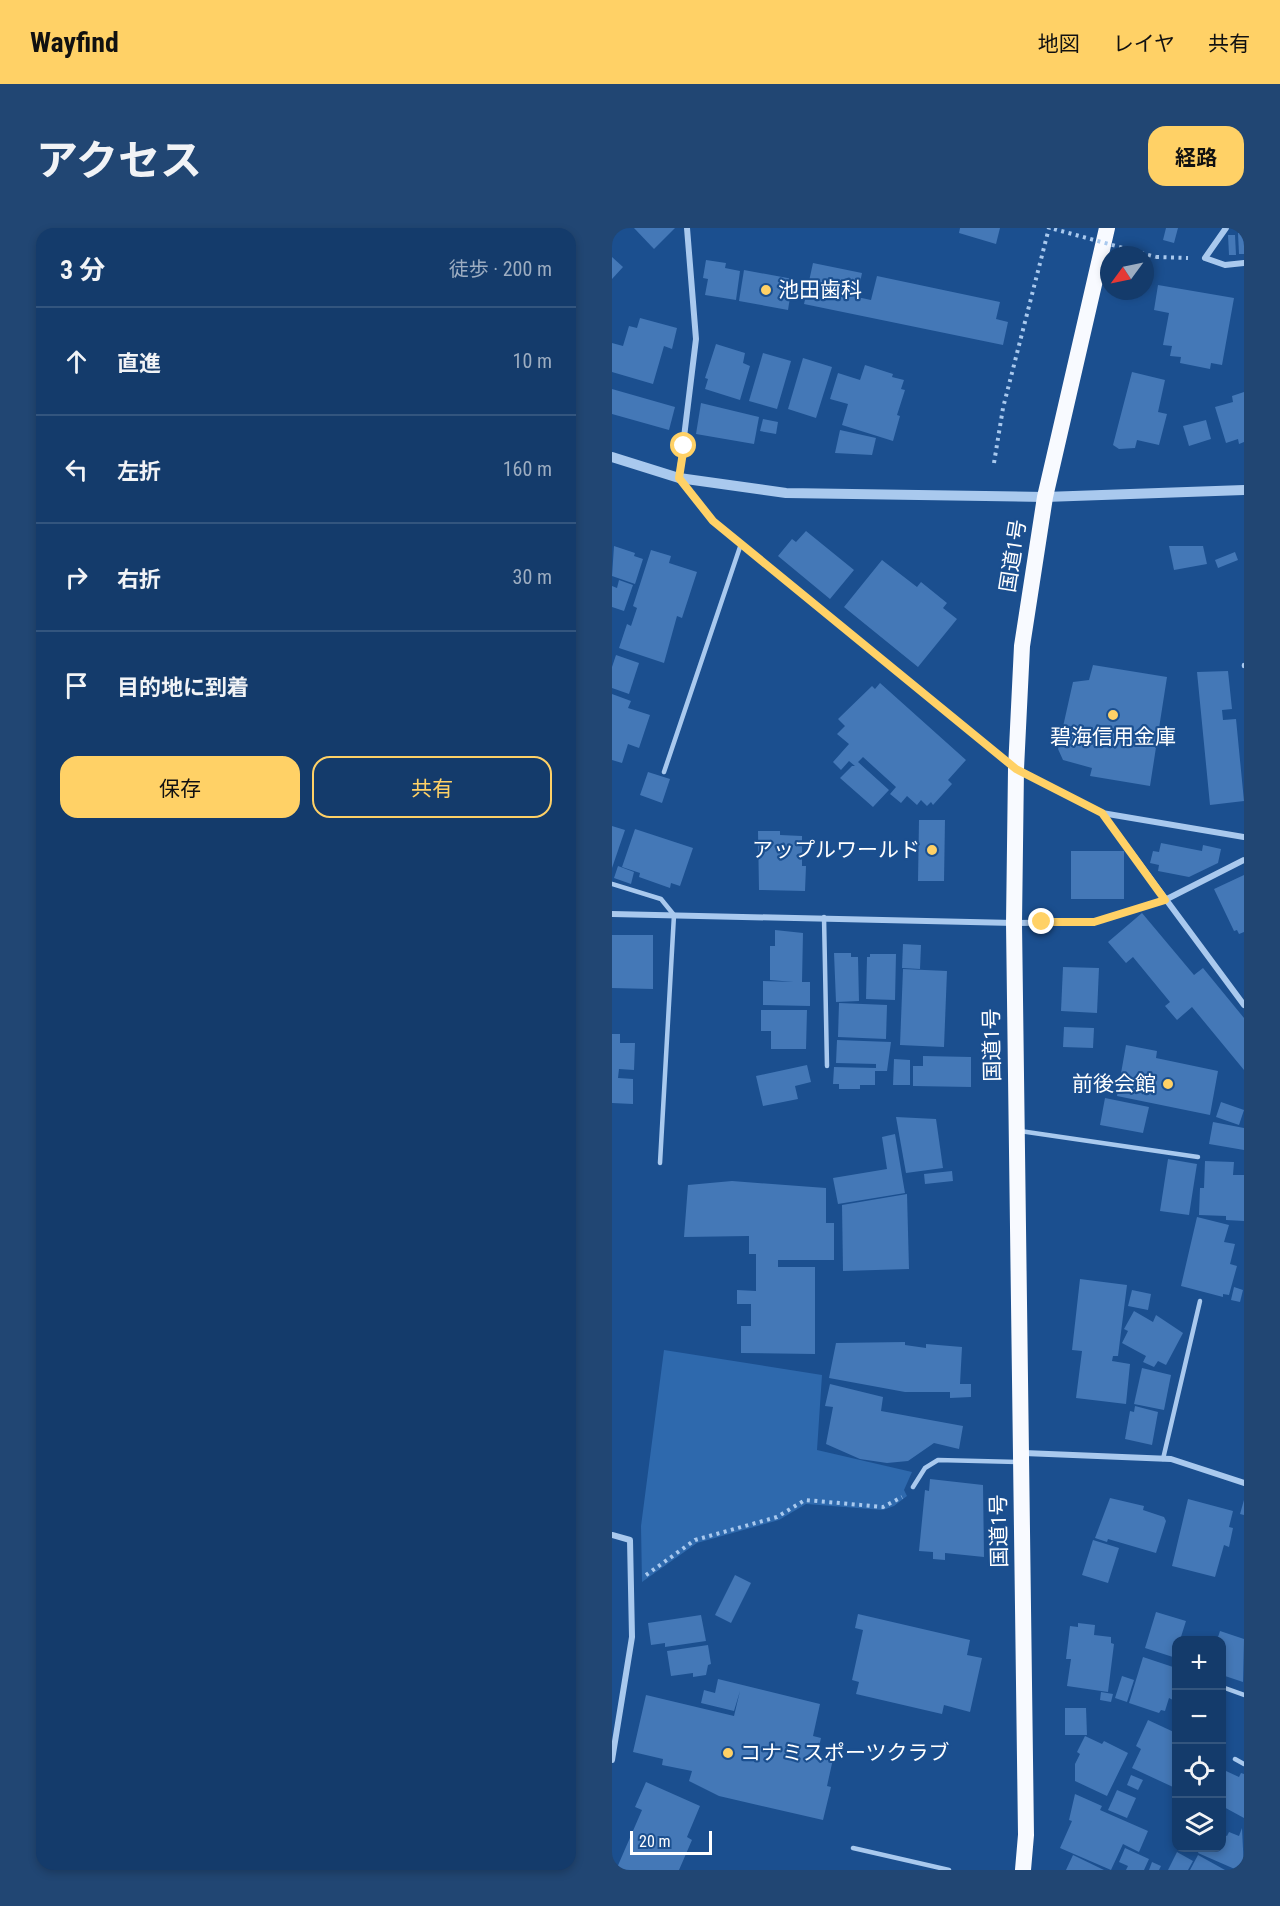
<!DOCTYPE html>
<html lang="ja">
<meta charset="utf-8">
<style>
body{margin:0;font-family:"Roboto Condensed","Noto Sans JP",sans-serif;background:#214673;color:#f1f3f6}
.controls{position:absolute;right:18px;bottom:18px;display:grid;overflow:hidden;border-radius:12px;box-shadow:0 3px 9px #0003}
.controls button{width:54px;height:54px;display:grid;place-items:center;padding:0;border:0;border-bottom:2px solid #33557e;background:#143b6b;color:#f1f3f6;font:30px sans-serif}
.compass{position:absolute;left:488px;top:18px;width:54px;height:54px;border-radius:50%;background:#143b6b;box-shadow:0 3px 9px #0003;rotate:237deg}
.scale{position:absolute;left:18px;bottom:15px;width:82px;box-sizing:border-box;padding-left:6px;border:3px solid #fff;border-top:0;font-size:16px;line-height:21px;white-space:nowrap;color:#fff;-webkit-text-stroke:4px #1b4f8f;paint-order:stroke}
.stop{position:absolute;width:18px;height:18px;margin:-14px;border:4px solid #ffd166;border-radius:50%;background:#fff}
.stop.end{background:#ffd166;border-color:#fff;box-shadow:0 2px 6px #0008}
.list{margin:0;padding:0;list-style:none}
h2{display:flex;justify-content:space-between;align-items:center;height:78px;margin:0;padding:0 24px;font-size:26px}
h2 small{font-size:20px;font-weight:400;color:#9dadc1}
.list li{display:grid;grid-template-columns:39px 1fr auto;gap:18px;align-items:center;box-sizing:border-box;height:108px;padding:0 24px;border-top:2px solid #33557e}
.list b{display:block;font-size:22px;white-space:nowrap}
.list em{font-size:20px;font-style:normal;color:#9dadc1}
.actions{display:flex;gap:12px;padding:18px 24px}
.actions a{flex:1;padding:14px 0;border:2px solid #ffd166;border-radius:18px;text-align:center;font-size:21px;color:#ffd166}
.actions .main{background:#ffd166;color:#111}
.icon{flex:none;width:33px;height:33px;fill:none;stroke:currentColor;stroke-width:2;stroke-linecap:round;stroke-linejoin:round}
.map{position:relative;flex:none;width:632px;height:1642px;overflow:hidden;border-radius:18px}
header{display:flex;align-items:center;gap:36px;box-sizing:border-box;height:84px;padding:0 30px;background:#ffd166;color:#111}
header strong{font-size:28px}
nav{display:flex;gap:33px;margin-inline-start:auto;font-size:21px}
.intro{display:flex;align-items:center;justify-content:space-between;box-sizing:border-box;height:144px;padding:0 36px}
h1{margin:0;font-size:42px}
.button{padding:15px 27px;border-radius:18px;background:#ffd166;color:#111;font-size:21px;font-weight:700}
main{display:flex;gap:36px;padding:0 36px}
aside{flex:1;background:#143b6b;border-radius:18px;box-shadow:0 3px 9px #0003}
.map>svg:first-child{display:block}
</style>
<header>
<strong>Wayfind</strong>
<nav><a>地図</a><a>レイヤ</a><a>共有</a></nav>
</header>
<div class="intro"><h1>アクセス</h1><a class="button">経路</a></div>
<main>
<aside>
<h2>3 分<small>徒歩 · 200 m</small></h2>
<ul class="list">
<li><svg class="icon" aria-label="ahead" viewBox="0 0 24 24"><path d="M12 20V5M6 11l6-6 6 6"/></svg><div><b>直進</b></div><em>10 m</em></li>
<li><svg class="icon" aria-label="left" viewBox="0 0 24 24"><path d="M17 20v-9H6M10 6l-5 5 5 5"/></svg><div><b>左折</b></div><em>160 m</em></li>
<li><svg class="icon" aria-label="right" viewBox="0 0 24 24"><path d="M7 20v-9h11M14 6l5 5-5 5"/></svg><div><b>右折</b></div><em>30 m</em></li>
<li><svg class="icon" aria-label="arrive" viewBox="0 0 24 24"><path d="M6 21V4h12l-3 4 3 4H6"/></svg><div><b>目的地に到着</b></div></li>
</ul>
<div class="actions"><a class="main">保存</a><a>共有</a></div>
</aside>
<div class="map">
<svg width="632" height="1642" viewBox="0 0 632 1642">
<rect width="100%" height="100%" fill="#1b4f8f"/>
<polygon fill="#2e69ad" points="52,1122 210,1147 205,1222 300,1244 292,1262 295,1268 282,1278 271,1282 194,1276 167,1292 85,1315 30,1354 29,1298"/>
<g fill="#4478b7">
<polygon points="22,0 63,0 42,21"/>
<polygon points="348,0 388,0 384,16 347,5"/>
<polygon points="554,0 566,0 562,15 551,12"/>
<polygon points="626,5 632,5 632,26 627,26"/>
<polygon points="616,7 623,7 624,27 617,27"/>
<polygon points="0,29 11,39 0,51"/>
<polygon points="94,32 114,35 113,40 128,43 124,72 93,67 96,51 91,50"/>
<polygon points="201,35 250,45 245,69 259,72 265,48 388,74 384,91 396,94 391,117 192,76"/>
<polygon points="132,42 181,51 176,82 127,73"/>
<polygon points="546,57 622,70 610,137 599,135 598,141 568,135 569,129 558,128 560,118 551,117 557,85 542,82"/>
<polygon points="28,90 65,100 60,121 52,118 41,156 0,144 0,115 11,118 17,98 25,100"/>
<polygon points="104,116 133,125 131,135 138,138 128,172 93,161 96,151 93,150"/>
<polygon points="151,125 179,133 165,181 137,173"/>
<polygon points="191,130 220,139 204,190 176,181"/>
<polygon points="253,137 281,146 280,149 292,152 289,161 293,162 285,187 288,188 281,213 230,197 236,176 218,171 226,145 248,152"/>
<polygon points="520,144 553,152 546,184 555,186 547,217 525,212 523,220 507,221 501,217"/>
<polygon points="0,161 63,179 57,202 0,186"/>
<polygon points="632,164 632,214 627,216 626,211 614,215 603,179 621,174 620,168"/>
<polygon points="89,175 147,189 142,216 84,206"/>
<polygon points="151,191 166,194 164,206 148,203"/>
<polygon points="594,192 599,211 577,218 571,198"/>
<polygon points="228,202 264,210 260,227 223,225"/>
<polygon points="194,303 242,342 218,371 166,328 180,311 184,314"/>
<polygon points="2,318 23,325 22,328 31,331 23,356 0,348"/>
<polygon points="557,318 591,318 595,336 562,342"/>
<polygon points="39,322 59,328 57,335 85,344 70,390 65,388 52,435 7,420 15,396 19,398 25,380 21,378"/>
<polygon points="623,324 626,332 606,340 603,332"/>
<polygon points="270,332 305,359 309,354 335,375 331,380 345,391 306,439 232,379"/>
<polygon points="7,352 21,357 12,383 0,379 0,358 5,360"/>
<polygon points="4,427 27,435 17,466 0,460 0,439"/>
<polygon points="481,437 555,449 538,558 478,548 480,540 451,532 446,521 461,454 477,452"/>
<polygon points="616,443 620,481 610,482 611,492 624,491 632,573 598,577 585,444"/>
<polygon points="268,455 354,532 336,552 340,556 321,577 319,574 315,578 309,572 305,577 295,568 289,575 278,566 284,559 251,529 246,534 277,562 261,579 228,550 240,538 243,538 237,533 229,542 221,534 237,516 225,506 233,498 226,491 260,458 263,461"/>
<polygon points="0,466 19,473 16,480 38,487 27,520 16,516 10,535 0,532"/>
<polygon points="36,544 58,551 50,575 28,567"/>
<polygon points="307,592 333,592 332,653 306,653"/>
<polygon points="0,598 13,602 0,640"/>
<polygon points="23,601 81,620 68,658 59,655 58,660 27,649 28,645 10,639"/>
<polygon points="146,603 168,603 168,607 190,608 190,638 194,638 193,663 147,662"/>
<polygon points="549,615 590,623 591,617 609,621 606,635 577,649 546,643 547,637 538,635 541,623 547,624"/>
<rect x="459" y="623" width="53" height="48"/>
<polygon points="6,638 22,644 19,656 2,650"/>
<polygon points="632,647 632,704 627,706 625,702 622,703 602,661"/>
<polygon points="530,685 582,747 591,740 632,790 632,842 580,779 565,792 553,778 558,774 521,729 514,735 496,714"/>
<polygon points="163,702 191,705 190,754 198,754 198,778 151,777 151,753 182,754 158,752 158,718 163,718"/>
<polygon points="0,707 41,707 41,761 0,760"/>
<polygon points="291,716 309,717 308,741 290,740"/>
<polygon points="222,725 239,725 239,729 246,729 247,773 224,774"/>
<polygon points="258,726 284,726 283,772 254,771 255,729 258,729"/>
<polygon points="451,739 487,740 485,785 449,783"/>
<polygon points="291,741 335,743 332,819 288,817"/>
<polygon points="227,775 275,777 274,811 226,809"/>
<polygon points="149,782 195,782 194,821 159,821 159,803 149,803"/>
<polygon points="452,799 482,800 481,820 451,819"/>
<polygon points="0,806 8,806 8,815 23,815 22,842 7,841 6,850 21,851 21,876 0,875"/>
<polygon points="225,812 279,814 275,843 263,843 263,857 248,857 248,861 227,861 227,856 221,856 222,839 264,840 264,836 224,835"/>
<polygon points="514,817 545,823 544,830 606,843 598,887 505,868"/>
<polygon points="311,828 359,829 359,859 301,858 301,838 311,838"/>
<polygon points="282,831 298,832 298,857 281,857"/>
<polygon points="195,837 199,854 183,858 186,871 151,878 144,848"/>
<polygon points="493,870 537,879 531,905 488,897"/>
<polygon points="609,874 632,882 627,897 604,889"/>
<polygon points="284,889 324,891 331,940 294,945"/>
<polygon points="601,894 632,900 632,922 597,916"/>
<polygon points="283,906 293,965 226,976 221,950 275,941 270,909"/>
<polygon points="556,931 585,936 577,987 548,983"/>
<polygon points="593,933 622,934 621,947 632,947 632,993 614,992 614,988 587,987 588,960 592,960"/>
<polygon points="340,943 341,953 313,956 312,946"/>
<polygon points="120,953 214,960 214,995 222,995 222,1032 166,1032 166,1039 203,1039 203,1126 129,1125 129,1098 139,1098 139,1076 125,1076 125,1062 144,1063 144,1026 137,1026 137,1008 72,1009 76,957"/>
<polygon points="295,966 297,1041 231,1043 230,977"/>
<polygon points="585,989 617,997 612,1014 623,1016 618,1036 625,1038 617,1067 611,1066 611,1069 569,1058"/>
<polygon points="468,1051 515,1057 506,1128 501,1128 500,1133 518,1136 514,1176 464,1170 470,1123 460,1122"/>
<polygon points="622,1059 631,1062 628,1074 619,1072"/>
<polygon points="520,1062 539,1066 536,1082 516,1078"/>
<polygon points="522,1083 541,1094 544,1087 571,1105 554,1137 546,1133 542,1139 531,1134 534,1128 510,1115 516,1103 512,1101"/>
<polygon points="293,1114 293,1117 314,1120 314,1116 350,1119 348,1156 359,1156 359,1169 338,1170 338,1164 293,1164 217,1150 224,1115"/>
<polygon points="530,1140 559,1147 552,1182 522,1176"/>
<polygon points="218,1156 271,1169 269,1183 351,1198 347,1221 322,1215 296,1233 275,1235 248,1231 214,1216 221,1179 213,1178"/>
<polygon points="523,1178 546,1184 540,1217 513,1211 518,1183 522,1184"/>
<polygon points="318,1251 371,1257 372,1329 333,1325 333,1332 321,1331 321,1324 307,1323 313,1262 317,1263"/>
<polygon points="498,1270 532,1278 531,1282 552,1289 554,1293 544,1325 496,1311 495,1314 483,1310"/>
<polygon points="576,1271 621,1283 617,1299 621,1300 617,1319 612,1317 603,1349 560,1338"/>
<polygon points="632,1272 632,1287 628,1286"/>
<polygon points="481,1312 507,1320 496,1355 470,1347"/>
<polygon points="123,1347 139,1355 119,1395 103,1387"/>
<polygon points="544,1384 574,1393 568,1412 564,1412 564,1430 533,1420"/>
<polygon points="246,1386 358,1412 355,1427 370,1430 358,1484 332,1477 330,1486 244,1466 247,1454 240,1452 251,1402 243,1400"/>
<polygon points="89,1387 94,1413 53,1419 53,1415 39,1417 36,1395"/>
<polygon points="466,1395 483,1397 482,1407 499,1409 499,1415 502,1416 496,1464 455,1458 459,1431 454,1431 458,1398 466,1399"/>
<polygon points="608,1403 632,1411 631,1454 610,1447 610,1412 605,1412"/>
<polygon points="96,1417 99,1436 96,1437 94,1447 81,1449 81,1445 59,1448 55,1423"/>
<polygon points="531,1429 564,1440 564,1469 563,1473 557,1470 553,1483 549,1482 547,1485 517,1475"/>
<polygon points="510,1448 522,1452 515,1474 503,1470"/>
<polygon points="106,1451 208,1476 201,1508 209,1510 205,1527 221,1531 215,1558 219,1559 211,1592 107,1568 77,1553 80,1543 50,1537 51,1531 21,1524 34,1467 122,1488 128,1463 122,1483 89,1475 92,1462 103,1465"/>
<polygon points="489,1464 501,1466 499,1474 488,1472"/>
<polygon points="453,1480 474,1480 475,1507 453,1507"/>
<polygon points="536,1492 564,1505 564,1551 561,1559 520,1540 529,1521 524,1518"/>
<polygon points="473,1508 490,1516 492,1513 516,1525 495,1568 463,1553 463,1536 468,1526 465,1524"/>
<polygon points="614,1543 627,1549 629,1545 632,1546 632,1590 610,1578 610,1552"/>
<polygon points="519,1547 531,1552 526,1562 515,1557"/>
<polygon points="34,1554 88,1578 75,1609 80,1612 67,1642 4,1642 30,1582 23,1579"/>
<polygon points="505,1562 524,1570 515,1590 496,1582"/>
<polygon points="463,1566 490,1578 488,1582 536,1603 527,1624 511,1616 499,1642 448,1620 460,1593 457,1592"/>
<polygon points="630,1600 632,1642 625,1642 586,1625 588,1620 610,1620 610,1606 615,1608 617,1604 627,1608"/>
<polygon points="513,1620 537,1631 532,1642 514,1642 516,1638 507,1634"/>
<polygon points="565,1624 581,1633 576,1642 556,1642"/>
<polygon points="461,1627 492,1642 454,1642"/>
<polygon points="586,1627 613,1642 578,1642"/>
<polygon points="540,1634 549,1638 547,1642 537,1642"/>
</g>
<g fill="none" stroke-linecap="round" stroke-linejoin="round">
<g stroke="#a9c9ee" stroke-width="4" stroke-dasharray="3 4.5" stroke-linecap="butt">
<polyline points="544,29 576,30"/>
<polyline points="382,235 391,180 437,0"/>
<polyline points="34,1347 83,1312 165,1289 193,1272 271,1279 290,1269"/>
</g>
<g stroke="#a9c9ee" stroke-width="4.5">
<polyline points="632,437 632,438"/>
<polyline points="52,544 129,316"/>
<polyline points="0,656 49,671 62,687 48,935"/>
<polyline points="212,689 215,838"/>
<polyline points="408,903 586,929"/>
<polyline points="551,1231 588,1073"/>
<polyline points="301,1259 313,1240 326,1232 406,1234"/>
<polyline points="610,1459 632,1467"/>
<polyline points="623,1531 632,1536"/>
<polyline points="241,1620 337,1642"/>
</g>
<g stroke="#a9c9ee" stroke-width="6">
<polyline points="75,0 84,111 67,250 101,293 404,541 490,585 632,609"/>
<polyline points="614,0 593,30 613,37 632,35"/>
<polyline points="490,585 632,777"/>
<polyline points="0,686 402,695 482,694 553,672 632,632"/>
<polyline points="412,1225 559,1231 632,1255"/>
<polyline points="0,1307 18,1312 20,1409 0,1532"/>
</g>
<polyline stroke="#a9c9ee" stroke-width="10" points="0,229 67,250 174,265 433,269 632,262"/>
<polyline stroke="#f8faff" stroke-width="16" points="411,1642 414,1607 402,695 404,541 410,418 433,269 495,0"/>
<polyline stroke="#a9c9ee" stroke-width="4" stroke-dasharray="3 4.5" stroke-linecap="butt" points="442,1 544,29"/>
</g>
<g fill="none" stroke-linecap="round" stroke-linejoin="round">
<polyline stroke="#ffd166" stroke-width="8" points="72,218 67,250 101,293 404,541 490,585 553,672 482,694 430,694"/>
</g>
<g fill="#ffd166" stroke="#1b4f8f" stroke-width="2">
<circle cx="154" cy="62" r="6"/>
<circle cx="501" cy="487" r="6"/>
<circle cx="320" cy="622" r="6"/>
<circle cx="556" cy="856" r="6"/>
<circle cx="116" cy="1525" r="6"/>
</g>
<g text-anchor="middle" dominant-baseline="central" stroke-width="4.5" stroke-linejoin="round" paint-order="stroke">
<g font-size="21" fill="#fff" stroke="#1b4f8f" text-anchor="start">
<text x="166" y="62">池田歯科</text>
<text x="501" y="509" text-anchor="middle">碧海信用金庫</text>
<text x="308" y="622" text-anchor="end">アップルワールド</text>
<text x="544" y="856" text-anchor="end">前後会館</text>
<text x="128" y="1525">コナミスポーツクラブ</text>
</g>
<g font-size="21" fill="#fff" stroke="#1b4f8f">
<text transform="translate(401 328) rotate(-81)">国道1号</text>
<text transform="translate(380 817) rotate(-91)">国道1号</text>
<text transform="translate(387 1303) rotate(-91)">国道1号</text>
</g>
</g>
</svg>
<div class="controls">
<button>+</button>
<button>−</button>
<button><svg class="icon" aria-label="locate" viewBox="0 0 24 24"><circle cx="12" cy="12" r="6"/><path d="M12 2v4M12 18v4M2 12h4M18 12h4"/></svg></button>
<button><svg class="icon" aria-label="layers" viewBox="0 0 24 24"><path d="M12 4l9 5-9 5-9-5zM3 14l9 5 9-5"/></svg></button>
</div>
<svg class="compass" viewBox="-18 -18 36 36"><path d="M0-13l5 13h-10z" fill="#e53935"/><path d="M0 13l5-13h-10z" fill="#9dadc1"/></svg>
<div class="scale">20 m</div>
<div class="stop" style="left:72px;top:218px"></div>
<div class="stop end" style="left:430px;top:694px"></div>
</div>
</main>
